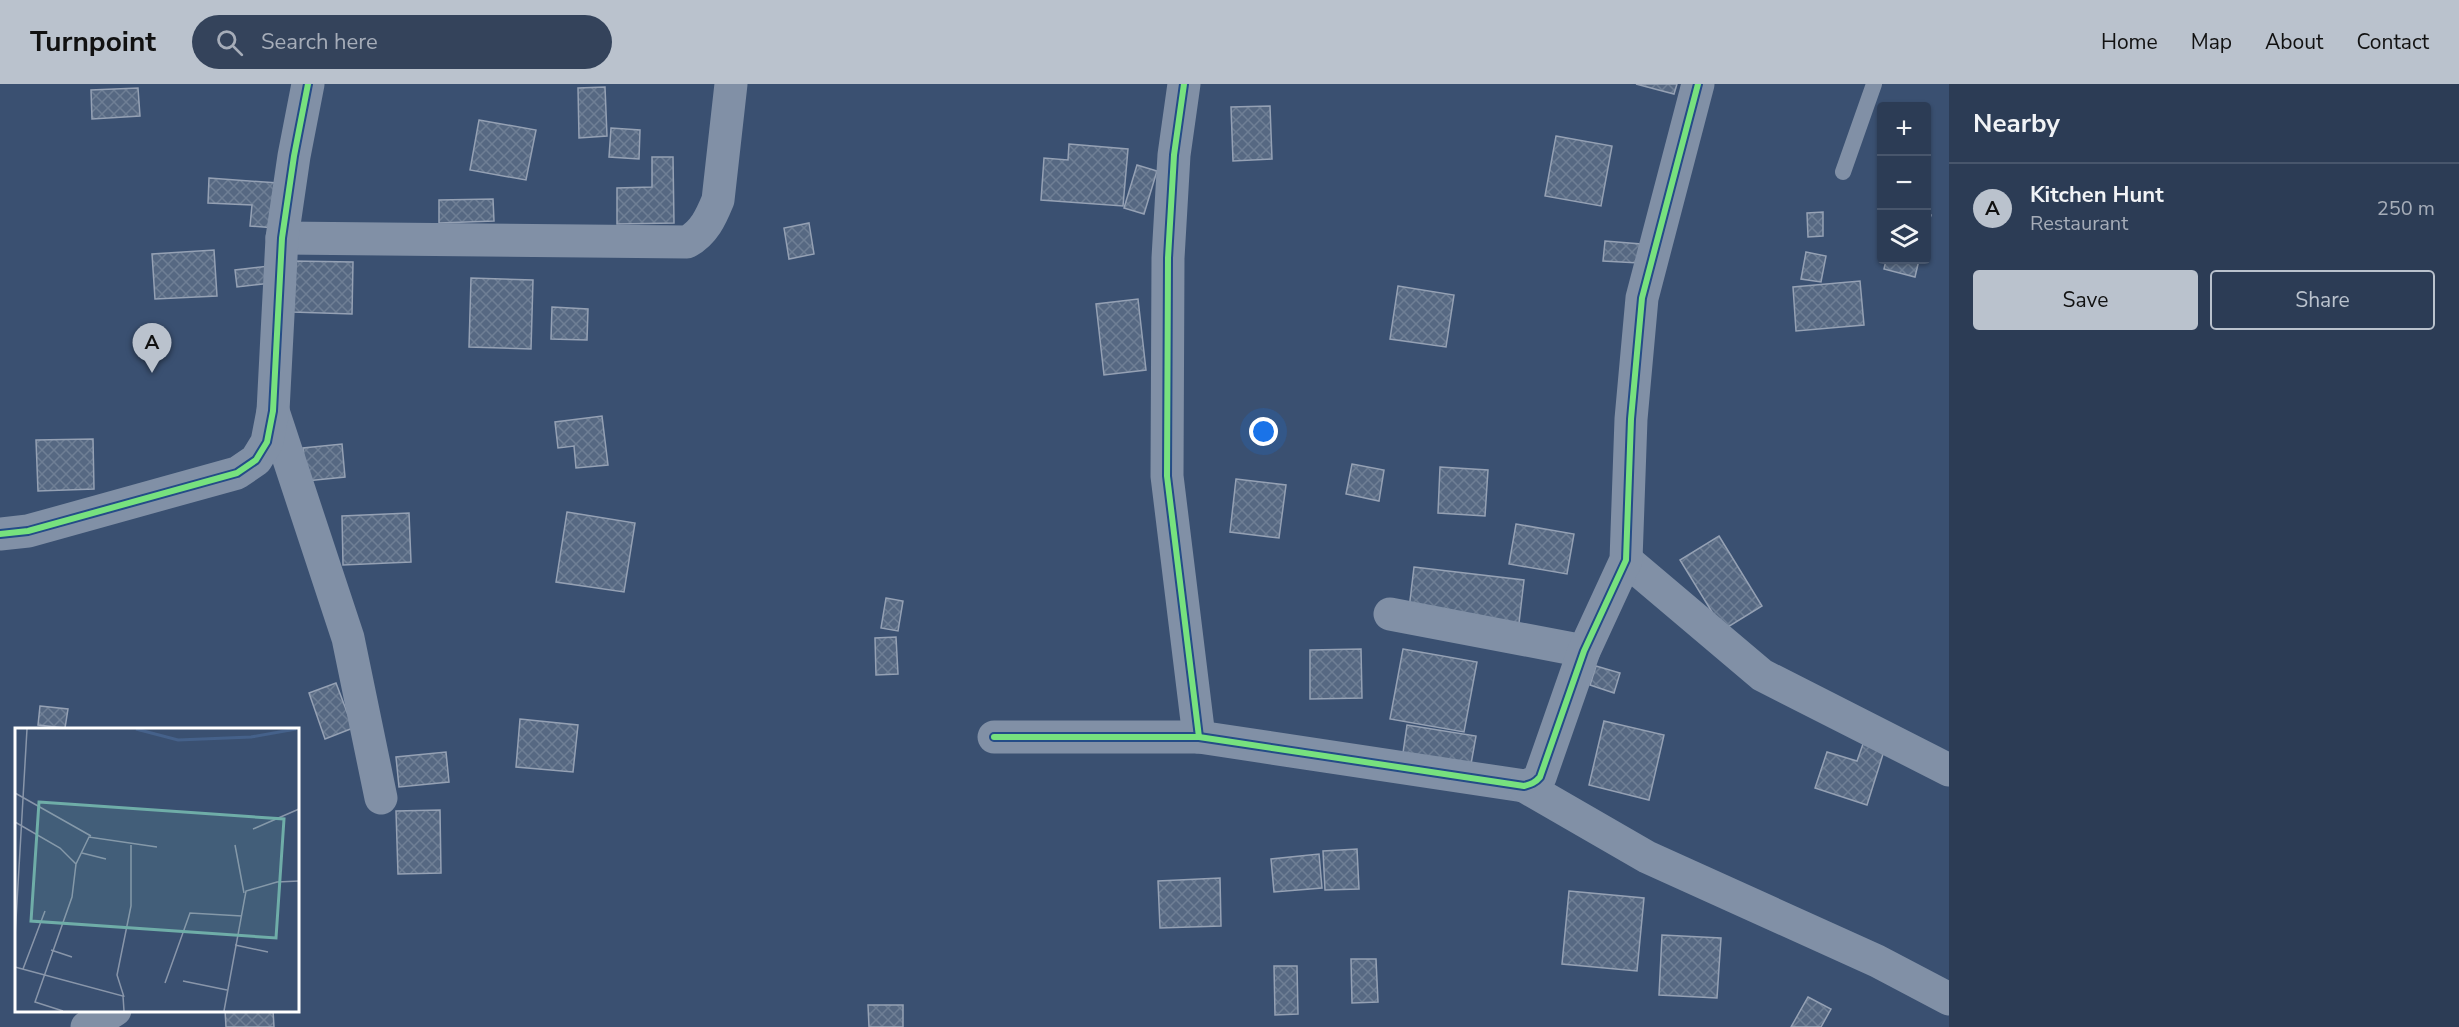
<!DOCTYPE html>
<meta charset="utf-8">
<style>
body{margin:0;font-family:"Nunito Sans",sans-serif;background:#34435b;color:#f1f3f6}
.controls{position:absolute;right:18px;top:18px;display:grid;overflow:hidden;border-radius:6px;box-shadow:0 2px 4px #0004}
.controls button{width:54px;height:54px;display:grid;place-items:center;padding:0;border:0;border-bottom:2px solid #48566c;background:#2c3c55;color:#f1f3f6;font:30px sans-serif}
.you{position:absolute;left:1264px;top:348px;width:21px;height:21px;margin:-15px;border:4px solid #fff;border-radius:50%;background:#1a73e8;box-shadow:0 0 0 9px #1a73e833}
.badge{display:grid;place-items:center;width:39px;height:39px;border-radius:50%;background:#bac2cd;color:#111;font-size:20px;font-weight:700}
.pin{position:absolute;translate:-50% -50px;filter:drop-shadow(0 2px 3px #0008)}
.pin::after{content:'';position:absolute;top:32px;width:21px;height:18px;background:inherit;clip-path:polygon(0 0,100% 0,50% 100%)}
.list{margin:0;padding:0;list-style:none}
h2{display:flex;justify-content:space-between;align-items:center;height:78px;margin:0;padding:0 24px;font-size:26px}
h2 small{font-size:20px;font-weight:400;color:#a6adb9}
.list li{display:grid;grid-template-columns:39px 1fr auto;gap:18px;align-items:center;box-sizing:border-box;height:90px;padding:0 24px;border-top:2px solid #48566c}
.list b{display:block;font-size:22px;white-space:nowrap}
.list p{margin:0;font-size:20px;white-space:nowrap;color:#a6adb9}
.list em{font-size:20px;font-style:normal;color:#a6adb9}
.actions{display:flex;gap:12px;padding:18px 24px}
.actions a{flex:1;padding:14px 0;border:2px solid #bac2cd;border-radius:6px;text-align:center;font-size:21px;color:#bac2cd}
.actions .main{background:#bac2cd;color:#111}
.icon{flex:none;width:33px;height:33px;fill:none;stroke:currentColor;stroke-width:2;stroke-linecap:round;stroke-linejoin:round}
.map{position:relative;flex:none;width:1949px;height:943px;overflow:hidden}
header{display:flex;align-items:center;gap:36px;box-sizing:border-box;height:84px;padding:0 30px;background:#bac2cd;color:#111}
header strong{font-size:28px}
nav{display:flex;gap:33px;margin-inline-start:auto;font-size:21px}
.search{width:420px;height:54px;background:#34435b;display:flex;align-items:center;gap:15px;box-sizing:border-box;padding:0 21px;border-radius:33px;color:#a6adb9;font-size:22px}
main{display:flex}
aside{flex:1;background:#2c3c55}
.map>svg:first-child{display:block}
</style>
<header>
<strong>Turnpoint</strong>
<div class="search"><svg class="icon" aria-label="search" viewBox="0 0 24 24"><circle cx="10" cy="10" r="6"/><path d="M15 15l6 6"/></svg>Search here</div>
<nav><a>Home</a><a>Map</a><a>About</a><a>Contact</a></nav>
</header>
<main>
<div class="map">
<svg width="1949" height="943" viewBox="0 0 1949 943">
<defs>
<pattern id="building-cross-hatch" width="8" height="8" patternUnits="userSpaceOnUse" patternTransform="scale(1.5)"><rect width="8" height="8" fill="#566882"/><path d="M0 0l8 8M0 8l8-8" fill="none" stroke="#6f7f95"/></pattern>
</defs>
<rect width="100%" height="100%" fill="#3a5071"/>
<g fill="url(#building-cross-hatch)" stroke="#95a1b4" stroke-width="1.5">
<polygon points="1636,0 1677,0 1674,10"/>
<polygon points="605,3 607,52 579,54 578,4"/>
<polygon points="138,4 140,32 92,35 91,6"/>
<polygon points="1270,22 1272,75 1233,77 1231,23"/>
<polygon points="479,36 536,46 526,96 470,86"/>
<polygon points="611,44 640,46 639,75 609,73"/>
<polygon points="1556,52 1612,62 1601,122 1545,112"/>
<polygon points="1069,60 1128,65 1123,122 1041,116 1044,74 1068,76"/>
<polygon points="652,73 673,73 674,139 617,140 617,104 652,103"/>
<polygon points="1137,81 1157,87 1144,130 1124,124"/>
<polygon points="209,94 278,99 275,144 250,142 252,121 208,119"/>
<polygon points="493,115 494,137 439,139 439,116"/>
<polygon points="1823,128 1823,152 1808,153 1807,129"/>
<polygon points="1926,130 1931,131 1926,147"/>
<polygon points="809,139 814,170 789,175 784,144"/>
<polygon points="1605,157 1641,160 1639,179 1603,177"/>
<polygon points="214,166 217,212 155,215 152,170"/>
<polygon points="1806,168 1826,172 1821,198 1801,195"/>
<polygon points="1886,176 1919,176 1915,193 1884,185"/>
<polygon points="293,177 353,178 352,230 293,228"/>
<polygon points="269,182 271,199 237,203 235,186"/>
<polygon points="471,194 533,196 531,265 469,263"/>
<polygon points="1860,197 1864,241 1796,247 1793,203"/>
<polygon points="1398,202 1454,211 1446,263 1390,255"/>
<polygon points="1138,215 1146,286 1104,291 1096,220"/>
<polygon points="552,223 588,225 587,256 551,255"/>
<polygon points="602,332 608,381 576,384 574,362 558,364 555,338"/>
<polygon points="93,355 94,405 38,407 36,356"/>
<polygon points="342,360 345,393 306,397 303,364"/>
<polygon points="1352,380 1384,386 1379,417 1346,410"/>
<polygon points="1440,383 1488,386 1485,432 1438,429"/>
<polygon points="1236,395 1286,401 1279,454 1230,448"/>
<polygon points="567,428 635,439 624,508 556,498"/>
<polygon points="409,429 411,478 343,481 342,432"/>
<polygon points="1516,440 1574,450 1567,490 1509,480"/>
<polygon points="1719,452 1762,522 1723,546 1680,476"/>
<polygon points="1414,483 1524,496 1519,539 1409,525"/>
<polygon points="886,514 903,517 898,547 881,544"/>
<polygon points="896,553 898,590 876,591 875,554"/>
<polygon points="1361,565 1362,614 1310,615 1310,566"/>
<polygon points="1403,565 1477,578 1464,648 1390,635"/>
<polygon points="1596,582 1620,589 1614,609 1590,601"/>
<polygon points="336,599 353,644 325,655 309,609"/>
<polygon points="40,622 68,625 65,644 38,641"/>
<polygon points="520,635 578,641 573,688 516,683"/>
<polygon points="1604,637 1664,651 1649,716 1589,701"/>
<polygon points="1407,641 1476,652 1471,680 1403,669"/>
<polygon points="1863,660 1884,667 1867,721 1815,704 1827,668 1857,677"/>
<polygon points="446,668 449,698 399,703 396,673"/>
<polygon points="440,726 441,789 398,790 396,727"/>
<polygon points="1357,765 1359,805 1325,806 1323,767"/>
<polygon points="1319,770 1322,804 1274,808 1271,775"/>
<polygon points="1220,794 1221,842 1160,844 1158,797"/>
<polygon points="1569,807 1644,814 1637,887 1562,880"/>
<polygon points="1662,851 1721,854 1717,914 1659,911"/>
<polygon points="1351,875 1376,875 1378,918 1352,919"/>
<polygon points="1274,882 1297,882 1298,930 1275,931"/>
<polygon points="1808,913 1831,925 1821,943 1791,943"/>
<polygon points="868,921 903,921 903,943 869,943"/>
<polygon points="225,926 273,926 274,943 226,943"/>
</g>
<g fill="none" stroke-linecap="round" stroke-linejoin="round">
<polyline stroke="#8190a6" stroke-width="16" points="1843,88 1874,0"/>
<g stroke="#8190a6" stroke-width="33">
<polyline points="1184,0 1174,71 1168,174 1167,392 1199,653"/>
<path d="M 282,154 L 687,158 C 704,149 711,133 718,116 L 731,0"/>
<polyline points="273,327 348,554 381,714"/>
<polyline points="0,450 28,447 237,389 256,376 267,358 273,327 282,154 294,72 308,0"/>
<polyline points="1626,476 1762,591 1949,686"/>
<polyline points="1390,530 1584,567"/>
<path d="M 994,653 L 1199,653 L 1524,702 C 1531,700 1535,699 1540,693 L 1584,567 L 1626,476 L 1631,335 L 1642,214 L 1698,0"/>
<polyline points="1524,702 1647,773 1877,877 1949,915"/>
<polyline points="87,943 115,926"/>
</g>
<g stroke="#244c87" stroke-width="10">
<g id="cycleway">
<polyline points="1184,0 1174,71 1168,174 1167,392 1199,653"/>
<polyline points="0,450 28,447 237,389 256,376 267,358 273,327 282,154 294,72 308,0"/>
<path d="M 994,653 L 1199,653 L 1524,702 C 1531,700 1535,699 1540,693 L 1584,567 L 1626,476 L 1631,335 L 1642,214 L 1698,0"/>
</g>
</g>
<use href="#cycleway" stroke="#77e17e" stroke-width="6"/>
</g>
<g transform="translate(15 644)">
<rect width="284" height="284" fill="#3a5071"/>
<path fill="none" stroke="#45618a" stroke-width="3" d="M 121,1 L 163,12 L 236,9 L 281,1"/>
<path fill="none" stroke="#8996aa" stroke-width="1.5" d="M 0,65 L 76,108M 0,94 L 45,120 L 61,136M 238,101 L 284,81M 220,117 L 229,165M 67,125 L 91,131M 0,209 L 12,1M 220,217 L 253,224M 36,222 L 57,229M 0,239 L 108,268 L 109,283M 8,241 L 30,183M 168,253 L 212,262M 150,255 L 175,185 L 227,188M 109,269 L 102,247 L 116,178 L 116,117M 48,283 L 20,274 L 57,169 L 61,136 L 74,109 L 142,119M 209,283 L 231,163 L 262,154 L 284,153"/>
<path fill="#6fada8" fill-opacity="0.15" stroke="#6fada8" stroke-width="3" d="M 24,74 L 269,91 L 261,210 L 16,193 Z"/>
<rect width="284" height="284" fill="none" stroke="#fff" stroke-width="3"/>
</g>
</svg>
<div class="controls">
<button>+</button>
<button>−</button>
<button><svg class="icon" aria-label="layers" viewBox="0 0 24 24"><path d="M12 4l9 5-9 5-9-5zM3 14l9 5 9-5"/></svg></button>
</div>
<div class="you"></div>
<div class="pin badge" style="left:152px;top:289px">A</div>
</div>
<aside>
<h2>Nearby<small></small></h2>
<ul class="list">
<li><span class="badge">A</span><div><b>Kitchen Hunt</b><p>Restaurant</p></div><em>250 m</em></li>
</ul>
<div class="actions"><a class="main">Save</a><a>Share</a></div>
</aside>
</main>
